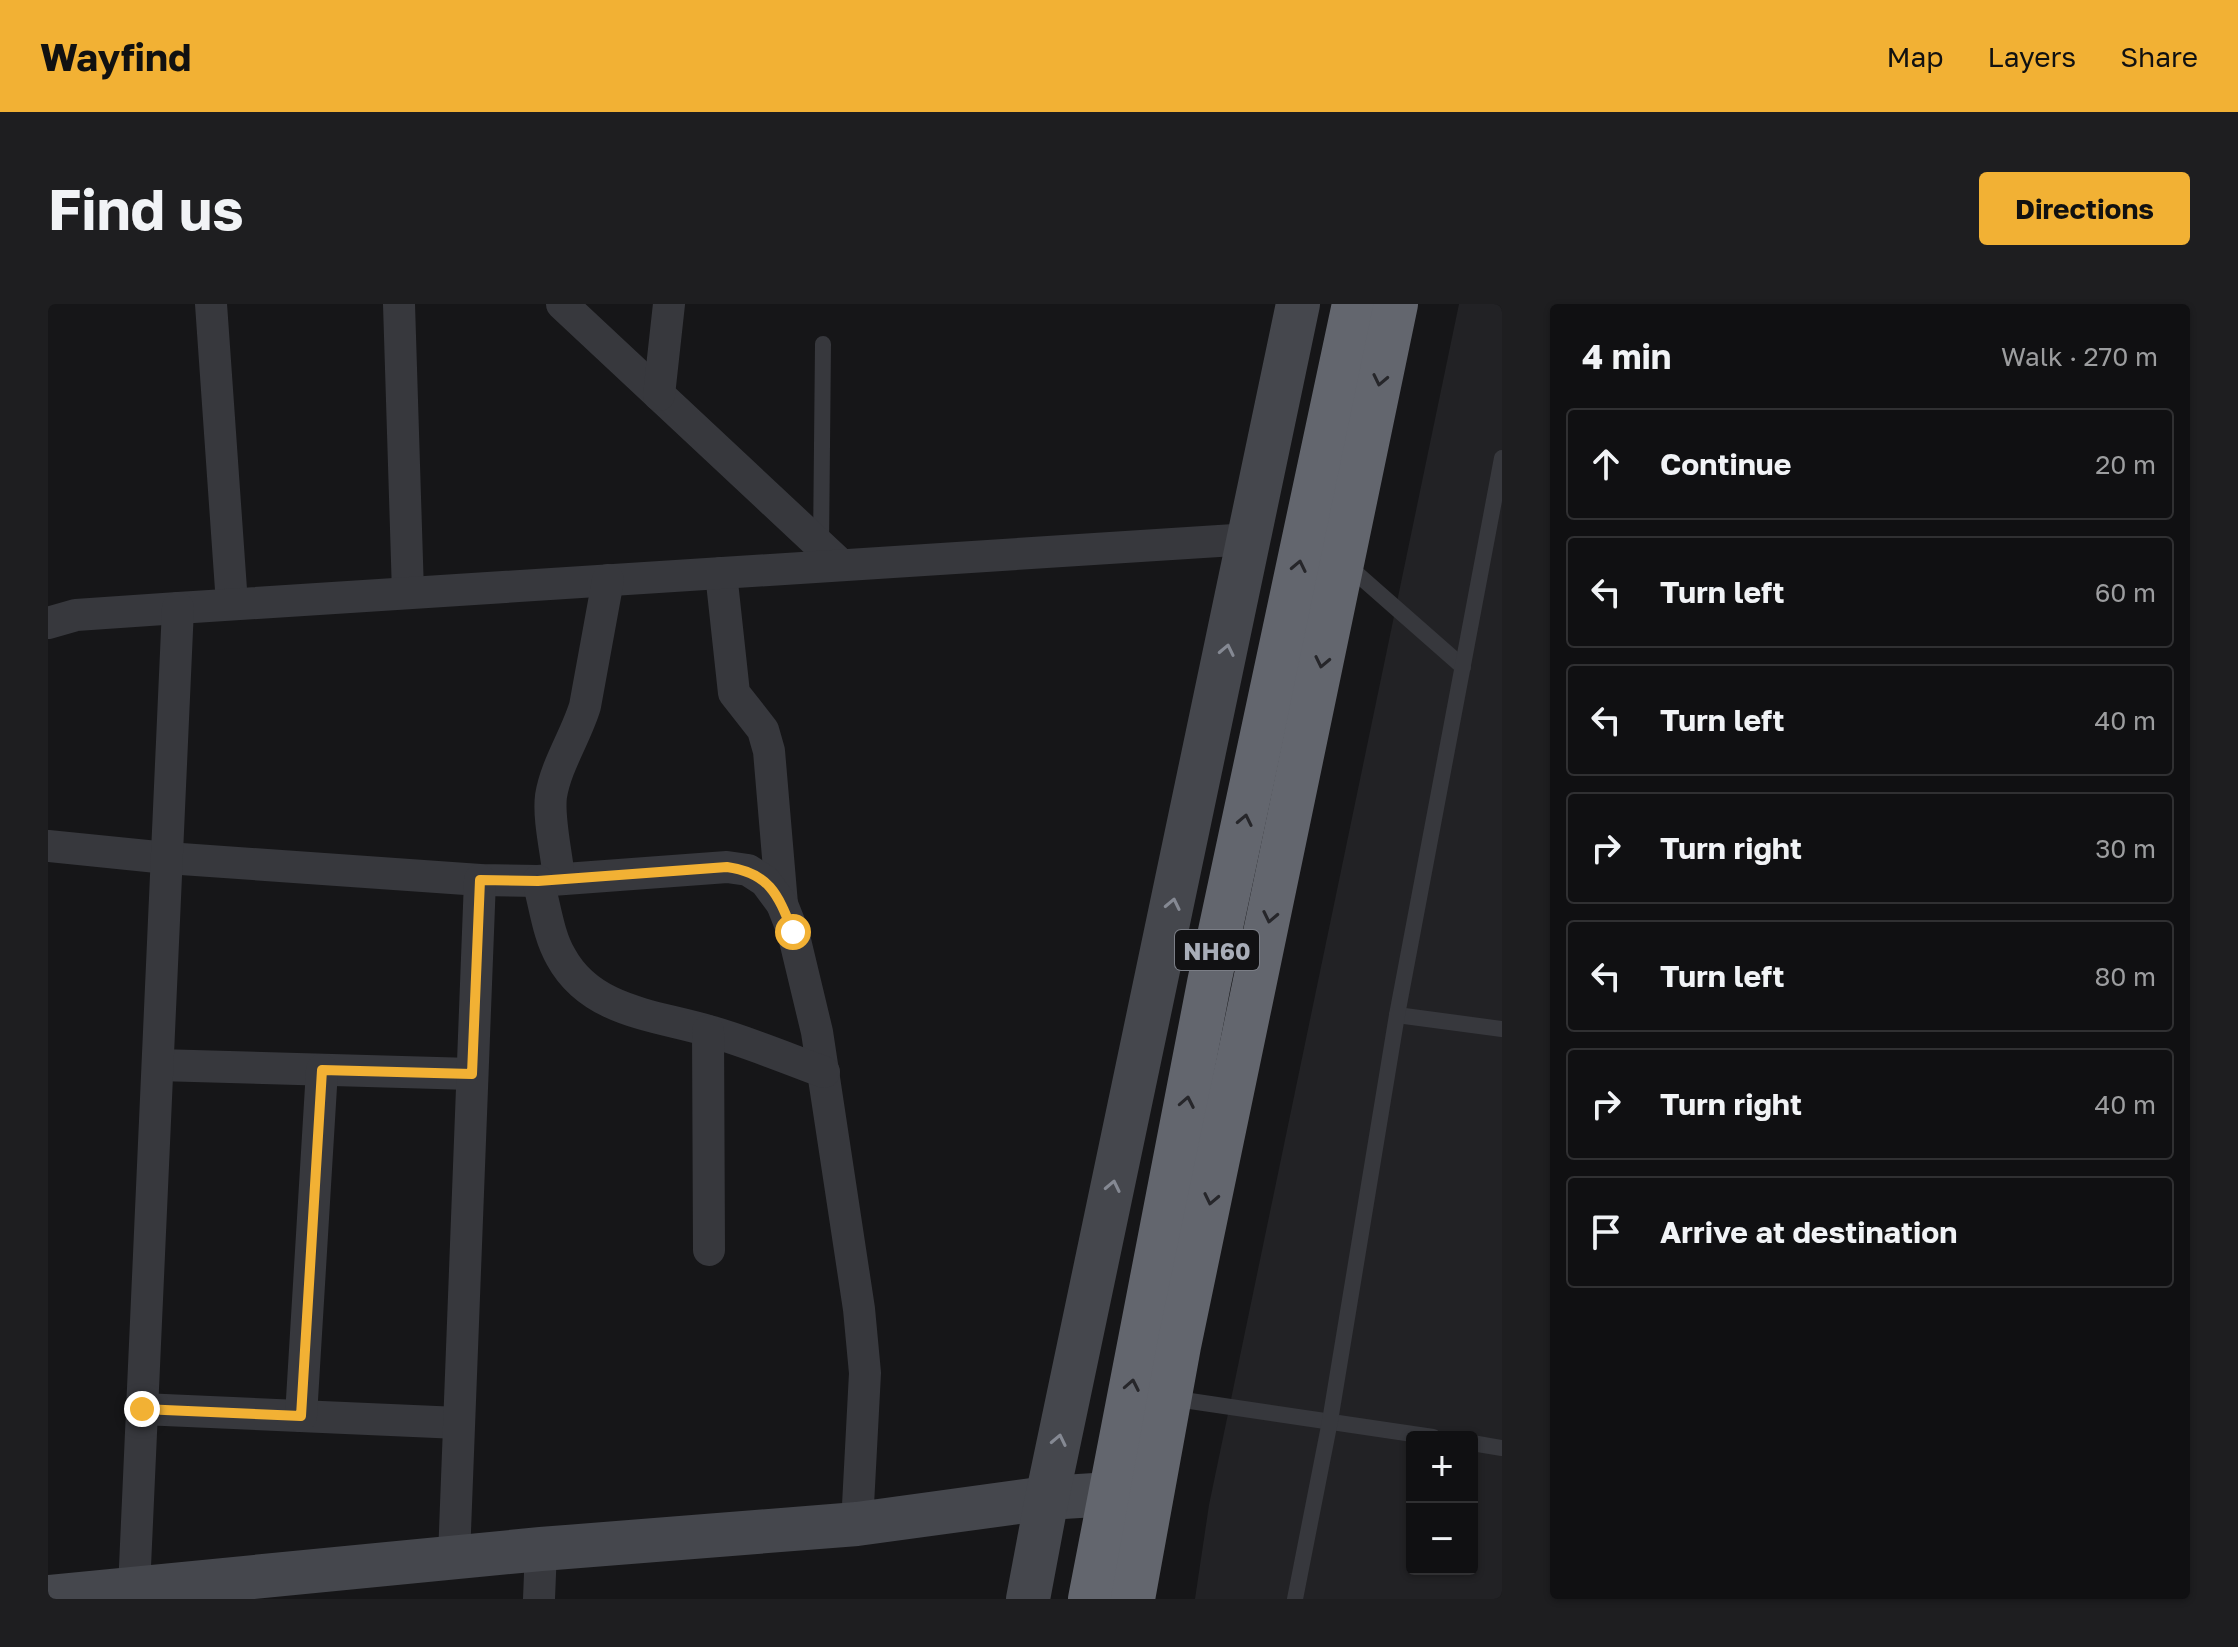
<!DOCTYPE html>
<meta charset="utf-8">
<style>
body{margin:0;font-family:"Golos Text",sans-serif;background:#1e1e20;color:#f1f3f6}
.controls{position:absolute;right:24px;bottom:24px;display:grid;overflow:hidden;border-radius:8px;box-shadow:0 2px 6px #0004}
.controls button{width:72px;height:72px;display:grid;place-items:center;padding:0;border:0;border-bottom:2px solid #303032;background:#101012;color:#f1f3f6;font:40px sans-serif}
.stop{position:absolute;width:24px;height:24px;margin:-18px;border:6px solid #f2b134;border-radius:50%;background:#fff}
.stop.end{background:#f2b134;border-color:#fff;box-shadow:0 2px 8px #0008}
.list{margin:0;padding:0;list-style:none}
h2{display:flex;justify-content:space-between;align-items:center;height:104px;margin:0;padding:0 32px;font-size:34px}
h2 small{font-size:26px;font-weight:400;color:#9c9d9f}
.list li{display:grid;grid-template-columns:52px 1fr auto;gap:24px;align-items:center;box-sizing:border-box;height:112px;margin:0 16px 16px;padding:0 16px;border:2px solid #303032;border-radius:8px}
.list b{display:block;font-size:30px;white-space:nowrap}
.list em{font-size:26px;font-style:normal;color:#9c9d9f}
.icon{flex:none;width:44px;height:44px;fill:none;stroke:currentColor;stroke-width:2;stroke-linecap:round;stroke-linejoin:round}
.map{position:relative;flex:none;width:1454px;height:1295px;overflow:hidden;border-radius:8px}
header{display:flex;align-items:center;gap:48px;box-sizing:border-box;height:112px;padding:0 40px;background:#f2b134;color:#111}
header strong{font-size:38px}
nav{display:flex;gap:44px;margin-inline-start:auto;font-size:28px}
.intro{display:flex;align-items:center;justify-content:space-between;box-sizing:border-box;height:192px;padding:0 48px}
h1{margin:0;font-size:56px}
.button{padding:20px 36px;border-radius:8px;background:#f2b134;color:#111;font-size:28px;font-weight:700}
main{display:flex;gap:48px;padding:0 48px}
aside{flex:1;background:#101012;border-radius:8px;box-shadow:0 2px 6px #0004}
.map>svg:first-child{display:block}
</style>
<header>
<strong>Wayfind</strong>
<nav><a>Map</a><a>Layers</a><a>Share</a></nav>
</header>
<div class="intro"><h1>Find us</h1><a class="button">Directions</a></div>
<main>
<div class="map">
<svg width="1454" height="1295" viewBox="0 0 1454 1295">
<rect width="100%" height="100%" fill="#161618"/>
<path fill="#222225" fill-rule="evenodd" d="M 1411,0 L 1454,0 L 1454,1295 L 1147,1295 L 1161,1201 ZM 1364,1133 L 1424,1133 L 1424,1265 L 1364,1265 Z"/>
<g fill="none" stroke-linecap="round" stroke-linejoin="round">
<g stroke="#37383d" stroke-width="16">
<polyline points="773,242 775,40"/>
<polyline points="1299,261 1415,363"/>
<polyline points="1349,711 1454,725"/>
<polyline points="1122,1094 1385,1133"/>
<polyline points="1424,1139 1454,1144"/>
<polyline points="1247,1295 1282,1117 1349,711 1454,154"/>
</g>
<g stroke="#37383d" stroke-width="32">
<polyline points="163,0 184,300"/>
<polyline points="351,0 360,289"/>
<polyline points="514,0 793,261"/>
<polyline points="611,91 621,0"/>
<polyline points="673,269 686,389 715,426 721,447 734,600"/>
<polyline points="0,319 28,311 130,304 1202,235"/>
<polyline points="0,542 119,554 432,576 490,577 679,563 700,566 717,577 734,600 745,628 769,728 811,1005 817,1069 809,1220"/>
<path d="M 511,575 C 509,551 500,515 503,492 C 508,461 528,432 537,402 L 560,276"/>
<path d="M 490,577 C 497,601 500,631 513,653 C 543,708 607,711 661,727 C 700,738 738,754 776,768"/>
<polyline points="660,727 661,946"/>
<polyline points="110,761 424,770"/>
<polyline points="94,1105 411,1119"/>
<polyline points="253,1112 274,766"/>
<polyline points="406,1253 432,576"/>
<polyline points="86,1285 130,304"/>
<polyline points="491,1295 493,1245"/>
</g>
<g stroke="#45474d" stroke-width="44">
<polyline points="0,1293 493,1245 809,1220 999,1194 1063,1190"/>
<polyline points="980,1295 999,1194 1250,0"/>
</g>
<g stroke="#63666e" stroke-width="44">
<polyline points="1042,1295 1161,679 1306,0"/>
<polyline points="1085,1295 1131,1042 1348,0"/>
</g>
</g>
<defs><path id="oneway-chevron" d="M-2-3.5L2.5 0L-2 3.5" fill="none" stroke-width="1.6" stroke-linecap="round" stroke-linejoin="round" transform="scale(2)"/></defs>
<g stroke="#26262a">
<use href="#oneway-chevron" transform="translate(1332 76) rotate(102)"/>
<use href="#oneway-chevron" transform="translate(1251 262) rotate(-78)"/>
<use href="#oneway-chevron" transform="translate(1274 358) rotate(102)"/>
<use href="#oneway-chevron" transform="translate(1197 516) rotate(-78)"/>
<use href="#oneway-chevron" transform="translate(1222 613) rotate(102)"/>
<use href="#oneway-chevron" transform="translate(1139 798) rotate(-79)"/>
<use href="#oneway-chevron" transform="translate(1163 895) rotate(102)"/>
<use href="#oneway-chevron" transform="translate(1084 1081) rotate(-79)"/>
</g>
<g stroke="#858993">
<use href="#oneway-chevron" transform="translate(1179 346) rotate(-78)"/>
<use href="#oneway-chevron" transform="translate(1125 600) rotate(-78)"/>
<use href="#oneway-chevron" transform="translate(1065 882) rotate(-78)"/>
<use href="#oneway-chevron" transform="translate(1011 1136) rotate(-78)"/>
</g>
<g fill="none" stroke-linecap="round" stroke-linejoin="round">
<path stroke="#f2b134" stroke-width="10" d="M 94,1105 L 253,1112 L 274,766 L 424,770 L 432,576 L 490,577 L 679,563 C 722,569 730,591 745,628"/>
</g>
<g text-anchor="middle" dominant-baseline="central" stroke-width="7" stroke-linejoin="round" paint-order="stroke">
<rect fill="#111113" stroke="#7b7e86" stroke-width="2" x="1127" y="626" width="84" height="40" rx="6"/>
<g font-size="24" font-weight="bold" fill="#a8adb8">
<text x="1169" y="646">NH60</text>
</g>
</g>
</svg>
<div class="controls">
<button>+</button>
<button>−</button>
</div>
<div class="stop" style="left:745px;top:628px"></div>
<div class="stop end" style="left:94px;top:1105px"></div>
</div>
<aside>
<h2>4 min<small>Walk · 270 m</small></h2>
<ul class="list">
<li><svg class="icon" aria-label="ahead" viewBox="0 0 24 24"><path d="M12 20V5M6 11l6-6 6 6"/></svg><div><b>Continue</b></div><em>20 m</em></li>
<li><svg class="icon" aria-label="left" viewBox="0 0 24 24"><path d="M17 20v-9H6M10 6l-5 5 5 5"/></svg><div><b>Turn left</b></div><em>60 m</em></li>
<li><svg class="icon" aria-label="left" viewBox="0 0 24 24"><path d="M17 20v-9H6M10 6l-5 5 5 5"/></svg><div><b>Turn left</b></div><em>40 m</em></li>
<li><svg class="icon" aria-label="right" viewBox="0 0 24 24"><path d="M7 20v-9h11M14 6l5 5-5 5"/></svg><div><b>Turn right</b></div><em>30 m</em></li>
<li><svg class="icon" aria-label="left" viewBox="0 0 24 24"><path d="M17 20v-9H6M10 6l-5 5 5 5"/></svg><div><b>Turn left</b></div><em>80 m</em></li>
<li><svg class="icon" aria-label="right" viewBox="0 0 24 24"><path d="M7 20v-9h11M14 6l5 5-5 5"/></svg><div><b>Turn right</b></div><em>40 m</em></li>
<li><svg class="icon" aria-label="arrive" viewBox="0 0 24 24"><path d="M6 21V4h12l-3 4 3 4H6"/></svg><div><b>Arrive at destination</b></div></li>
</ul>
</aside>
</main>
